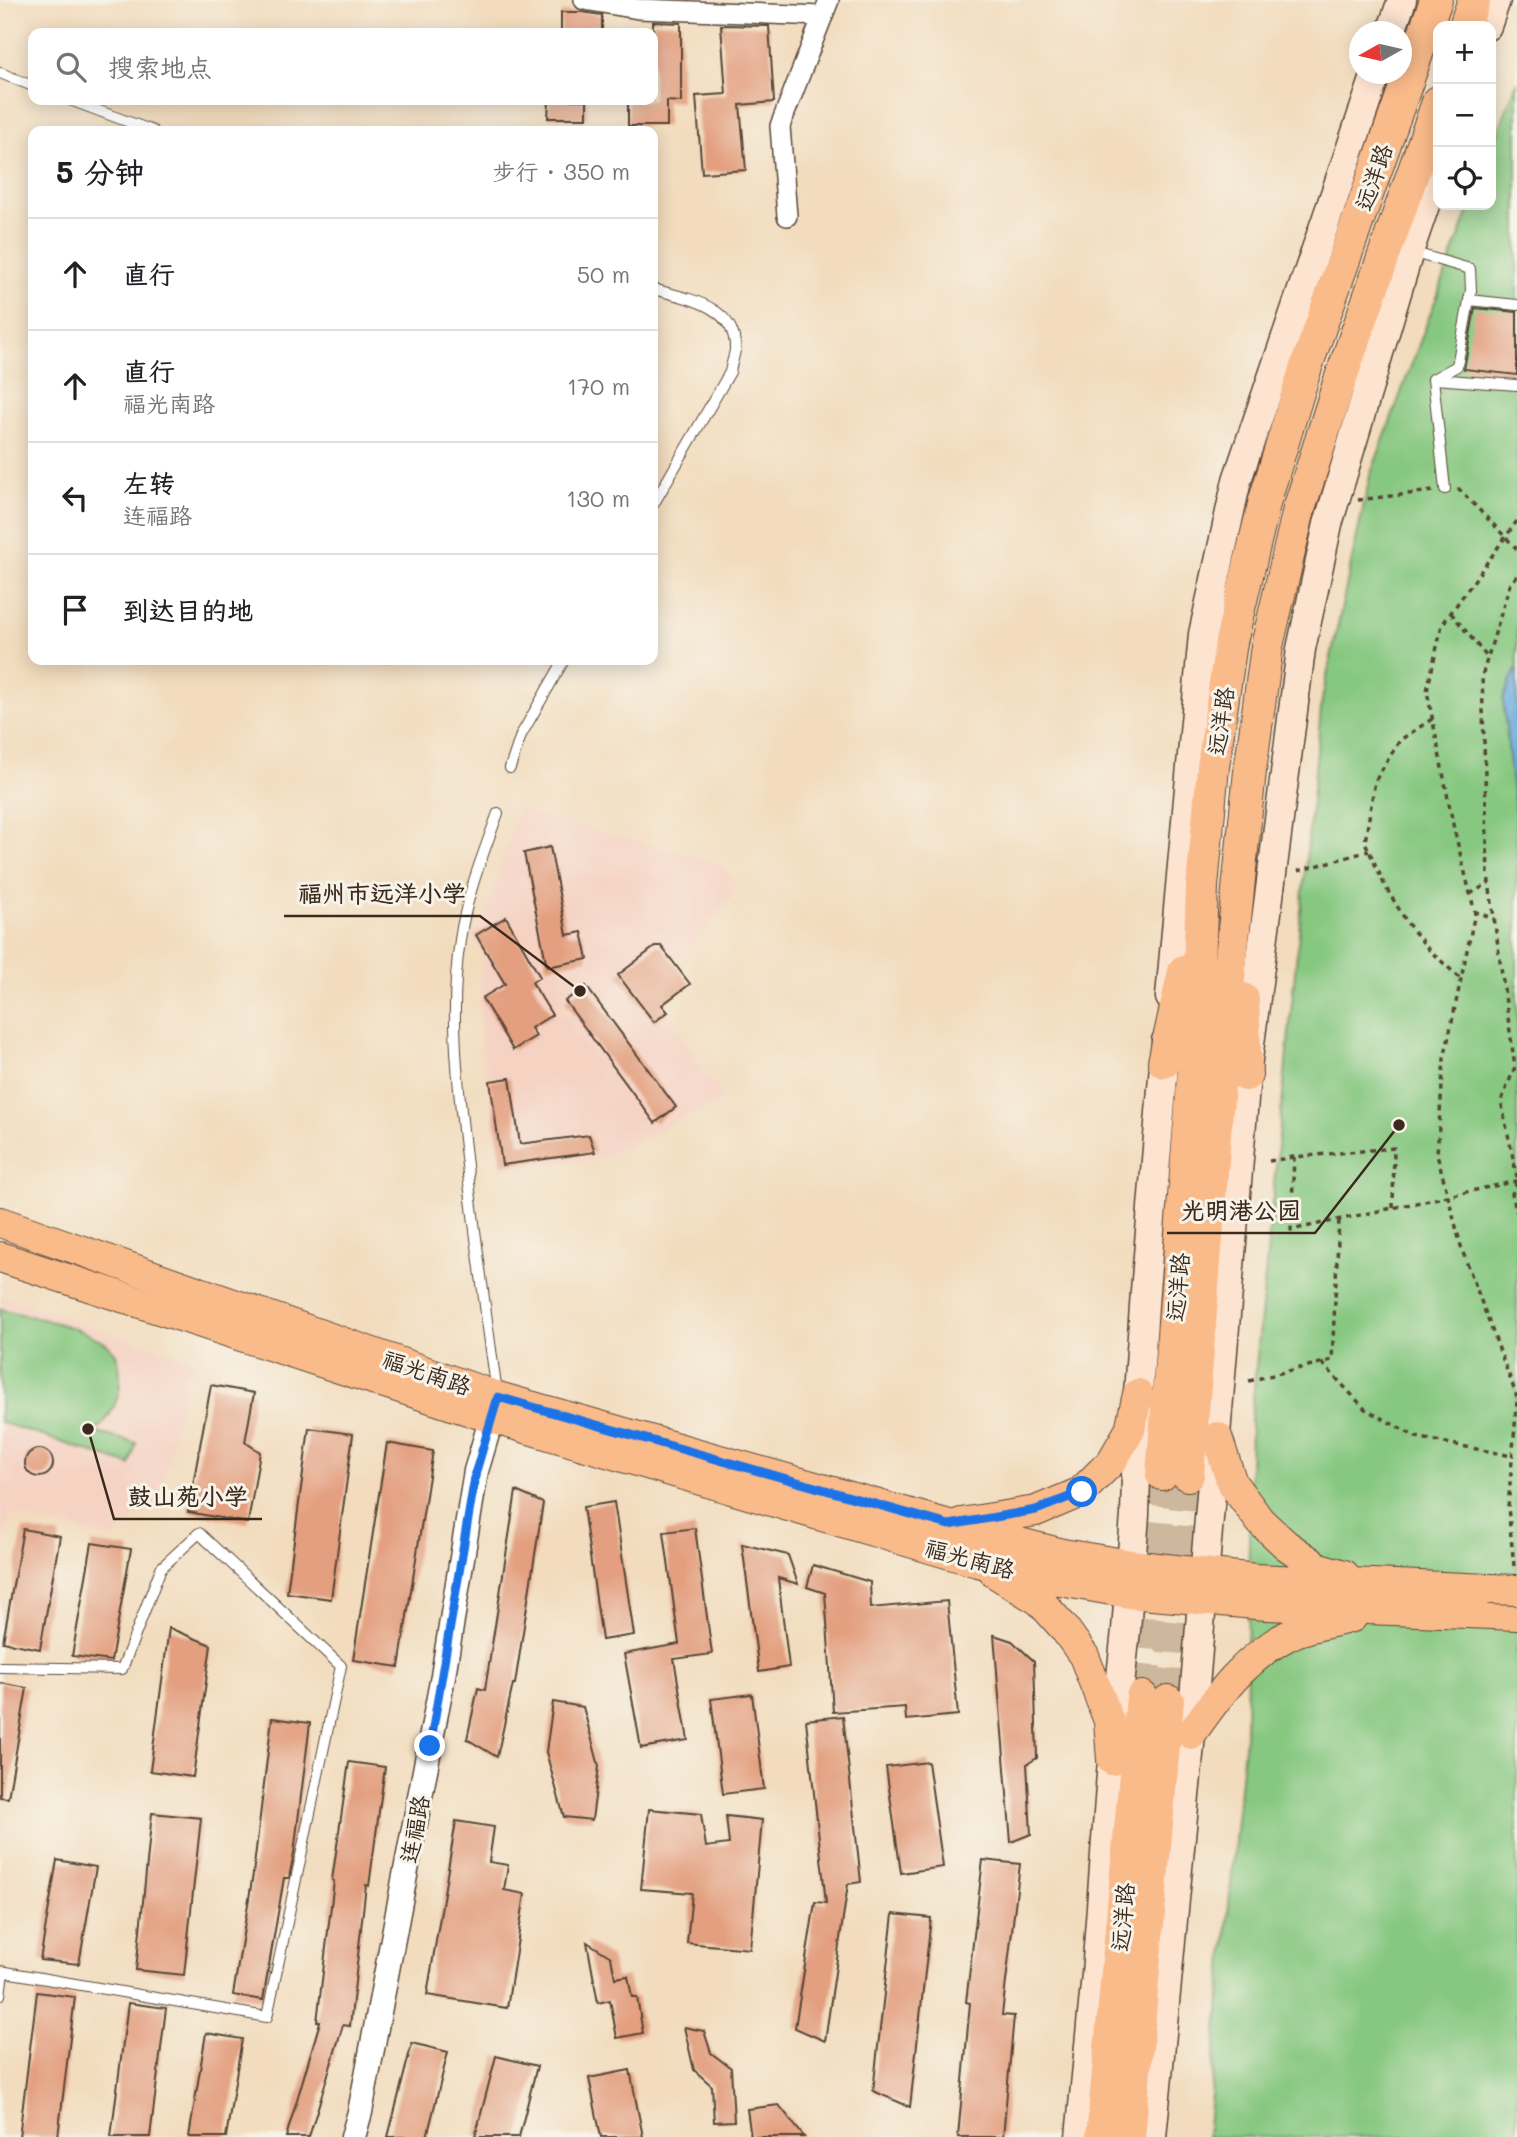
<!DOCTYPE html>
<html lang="zh">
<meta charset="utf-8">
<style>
body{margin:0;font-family:Mali,"LXGW WenKai TC",sans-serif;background:#f2f2f2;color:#202124}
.controls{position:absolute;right:21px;top:21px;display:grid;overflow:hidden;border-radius:14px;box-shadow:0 4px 18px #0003}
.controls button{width:63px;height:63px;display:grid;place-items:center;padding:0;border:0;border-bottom:2px solid #e0e0e0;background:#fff;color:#202124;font:35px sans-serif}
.compass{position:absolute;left:1349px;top:21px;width:63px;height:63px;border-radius:50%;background:#fff;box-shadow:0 4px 18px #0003;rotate:262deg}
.stop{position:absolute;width:21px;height:21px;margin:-16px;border:5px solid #1a73e8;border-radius:50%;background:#fff}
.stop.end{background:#1a73e8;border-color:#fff;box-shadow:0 2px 7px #0008}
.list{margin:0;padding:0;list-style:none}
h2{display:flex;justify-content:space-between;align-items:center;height:91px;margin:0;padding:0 28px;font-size:30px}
h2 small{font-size:23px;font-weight:400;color:#757577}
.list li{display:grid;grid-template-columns:46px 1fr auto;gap:21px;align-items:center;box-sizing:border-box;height:112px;padding:0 28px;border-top:2px solid #e0e0e0}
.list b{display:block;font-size:26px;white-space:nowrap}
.list p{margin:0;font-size:23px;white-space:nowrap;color:#757577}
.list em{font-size:23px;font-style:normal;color:#757577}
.icon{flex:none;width:38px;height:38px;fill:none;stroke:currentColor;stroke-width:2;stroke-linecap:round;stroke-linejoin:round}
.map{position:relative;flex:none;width:1517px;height:2137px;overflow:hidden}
.search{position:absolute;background:#fff;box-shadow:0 4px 18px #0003;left:28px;top:28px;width:630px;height:77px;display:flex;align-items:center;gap:18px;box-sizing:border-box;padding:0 24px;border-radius:14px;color:#757577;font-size:26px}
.panel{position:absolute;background:#fff;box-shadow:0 4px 18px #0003;left:28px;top:126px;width:630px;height:539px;border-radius:14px}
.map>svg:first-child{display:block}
</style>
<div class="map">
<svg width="1517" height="2137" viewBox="0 0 1517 2137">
<rect width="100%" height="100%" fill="#f7f3e8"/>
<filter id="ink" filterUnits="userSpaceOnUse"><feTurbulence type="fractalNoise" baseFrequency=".0143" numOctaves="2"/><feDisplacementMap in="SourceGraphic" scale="14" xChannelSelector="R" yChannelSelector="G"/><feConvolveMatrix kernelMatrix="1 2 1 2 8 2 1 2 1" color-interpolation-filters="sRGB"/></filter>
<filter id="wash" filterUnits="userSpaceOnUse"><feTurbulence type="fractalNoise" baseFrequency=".00686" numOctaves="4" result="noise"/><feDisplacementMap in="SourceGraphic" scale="28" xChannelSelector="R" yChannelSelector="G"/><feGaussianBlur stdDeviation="1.57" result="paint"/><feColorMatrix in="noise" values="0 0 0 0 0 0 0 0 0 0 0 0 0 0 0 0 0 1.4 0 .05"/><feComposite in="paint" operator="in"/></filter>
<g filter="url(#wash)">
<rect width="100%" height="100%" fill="#f2dcbd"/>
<g fill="#f5d2c2">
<polygon points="517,809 722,864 739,889 674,962 690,984 662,1005 724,1099 603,1158 500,1171 481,1042 479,999 483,954 471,934 481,928"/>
<polygon points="0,1295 192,1360 159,1499 114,1538 10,1514 0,1567"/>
</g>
<g fill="#87c881" stroke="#617950" stroke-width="2">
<polygon points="1517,81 1517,667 1503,699 1517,831 1517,2137 1207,2137 1246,1725 1251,1418 1322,699 1370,476 1471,205 1491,205 1491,151"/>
<path d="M 0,1309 C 28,1316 100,1329 115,1353 C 120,1361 121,1382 119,1391 C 115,1408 108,1420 94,1432 L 136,1443 L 130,1465 L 0,1422 Z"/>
</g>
<polygon fill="#69aadd" stroke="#526a7e" stroke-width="2" points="1517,667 1517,831 1503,699"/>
<g id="blocks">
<g fill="#e39f7f">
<polygon points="561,12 582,12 602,15 602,33 561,33"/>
<polygon points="653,22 681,23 681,102 667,101 667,126 628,126 628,101 653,100"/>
<polygon points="721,25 769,26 774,102 740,105 746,170 702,173 696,96 726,94"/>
<polygon points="549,100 587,100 587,118 548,118"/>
<polygon points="1475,308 1517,312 1517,375 1464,369"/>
<polygon points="550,847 567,935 582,932 588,959 547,967 524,853"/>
<polygon points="506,917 540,977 532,982 552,1015 531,1028 536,1036 513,1050 482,998 505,984 476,935"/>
<polygon points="656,946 661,946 690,984 662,1005 668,1012 654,1022 618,975"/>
<polygon points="586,986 676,1107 655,1123 565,1001"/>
<polygon points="510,1078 520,1144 589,1135 595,1152 502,1165 490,1081"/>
<polygon points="211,1385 254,1393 245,1442 260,1452 248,1523 188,1512"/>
<polygon points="309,1428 353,1434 331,1599 287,1593"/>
<polygon points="387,1443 433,1451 399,1667 353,1660"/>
<circle cx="39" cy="1463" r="14"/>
<polygon points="516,1491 543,1503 515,1684 513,1684 497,1757 467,1739 478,1688 485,1690"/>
<polygon points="614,1502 634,1635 602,1640 583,1507"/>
<polygon points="695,1528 712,1654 674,1659 688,1740 641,1748 624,1654 679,1644 664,1532"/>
<polygon points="23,1529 60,1536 40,1649 3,1642"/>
<polygon points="92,1543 131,1549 111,1661 72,1656"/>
<polygon points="742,1544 788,1555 798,1584 778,1578 789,1667 759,1672"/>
<polygon points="813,1565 870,1582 871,1608 947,1601 958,1715 906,1720 905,1707 833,1712 825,1593 807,1587"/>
<polygon points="169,1628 211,1645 193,1777 150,1771"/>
<polygon points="994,1635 1012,1641 1034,1661 1037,1758 1027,1764 1031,1834 1011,1842"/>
<polygon points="0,1683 27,1688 8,1798 0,1797"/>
<polygon points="752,1694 764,1789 723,1794 711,1699"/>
<polygon points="553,1702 583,1707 599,1766 592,1820 564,1817 546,1752"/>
<polygon points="843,1716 861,1882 848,1884 825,2041 795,2028 815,1902 826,1903 806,1720"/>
<polygon points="272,1718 310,1723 294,1853 289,1878 284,1878 263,2000 233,1995 253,1874"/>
<polygon points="349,1762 385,1767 369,1886 366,1885 350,2026 343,2025 309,2137 286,2137 320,2022 317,2022 334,1881 332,1880"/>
<polygon points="928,1762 943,1867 901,1873 886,1767"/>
<polygon points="649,1809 701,1814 706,1847 729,1844 726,1816 762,1820 750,1949 687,1943 692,1893 641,1889"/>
<polygon points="152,1813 201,1818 184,1975 136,1970"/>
<polygon points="456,1821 494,1827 489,1862 508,1865 504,1890 525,1894 507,2008 427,1995"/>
<polygon points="57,1860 96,1867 79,1964 40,1960"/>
<polygon points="983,1860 1020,1864 1002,2015 1014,2016 1003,2137 958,2137 970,2003 966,2002"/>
<polygon points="893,1914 931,1918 910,2107 873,2091"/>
<polygon points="587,1942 611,1957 615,1978 628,1976 632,1997 637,1997 643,2033 617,2038 610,2000 598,2003"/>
<polygon points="37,1992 75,1997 58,2137 19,2137"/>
<polygon points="128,2003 166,2008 150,2137 111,2137"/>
<polygon points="684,2027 704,2031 711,2053 731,2068 734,2121 714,2122 712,2086 694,2070"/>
<polygon points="206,2033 242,2039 226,2137 189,2137"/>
<polygon points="412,2043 448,2052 427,2137 388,2137"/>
<polygon points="496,2056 537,2066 519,2137 475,2137"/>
<polygon points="630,2070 643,2137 601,2137 589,2078"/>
<polygon points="779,2105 804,2137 751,2137 747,2109"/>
</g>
</g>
</g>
<g filter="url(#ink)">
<use href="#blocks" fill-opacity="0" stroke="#564536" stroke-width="2"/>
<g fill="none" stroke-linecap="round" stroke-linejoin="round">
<g stroke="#cdb89d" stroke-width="32" stroke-dasharray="32 16" stroke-linecap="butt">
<polyline points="1142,1697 1162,1474"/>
<polyline points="1168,1701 1188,1475"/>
</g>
<g stroke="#564536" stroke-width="12">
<g id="service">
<polyline points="0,73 33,86"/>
<polyline points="70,100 153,131"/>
<polyline points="1411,252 1470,269 1471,290 1457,366 1433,379 1445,489"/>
<path d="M 653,289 C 685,298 737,305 735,350 C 734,357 731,365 730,372 L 653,505"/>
<polyline points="1469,300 1517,305"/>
<polyline points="1434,379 1517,385"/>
<polyline points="510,768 521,735 564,660"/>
<path d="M 497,1393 C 486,1314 475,1236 466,1157 C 458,1085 449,1012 460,940 C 466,897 483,854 498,813"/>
<polyline points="0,1667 122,1669 161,1568 199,1533 341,1666 267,2017 0,1971"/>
<polyline points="0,1995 3,1972"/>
</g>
</g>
<g stroke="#564536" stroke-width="22">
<g id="minor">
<polyline points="584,0 638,9 823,16"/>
<polyline points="787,216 780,126 829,0"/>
</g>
</g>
<g stroke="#564536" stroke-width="27">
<polyline id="tertiary" points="353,2137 360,2112 443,1676 476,1471 497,1400"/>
</g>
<g stroke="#564536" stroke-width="31">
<g id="secondary">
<polyline points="1487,26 1496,0"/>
<polyline points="1391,32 1402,0"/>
<polyline points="1170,997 1203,634 1237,480 1376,74"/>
<polyline points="1080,2137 1096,1974 1112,1760 1126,1630 1135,1515 1138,1394 1145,1291 1166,1041"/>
<polyline points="1152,2137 1191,1734 1246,1075 1301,649 1328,524 1409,252 1438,167"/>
</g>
</g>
<g stroke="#564536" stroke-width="32">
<g id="primary">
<polyline points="0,1222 498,1397 949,1525 1063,1554 1131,1565 1256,1579 1489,1589"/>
<polyline points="0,1257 492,1418 977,1562 1060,1581 1129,1593 1267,1605 1517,1615"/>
<polyline points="1217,1437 1232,1483 1260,1521 1286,1545 1319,1568 1344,1575"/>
<polyline points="961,1523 1036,1511 1081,1492 1112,1461 1130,1430 1138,1394"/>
<polyline points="995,1573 1040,1601 1064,1628 1084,1656 1109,1721 1112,1760"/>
<path d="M 1191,1734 C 1218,1695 1246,1657 1289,1635 C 1306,1626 1333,1623 1352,1617"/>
</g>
</g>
<g stroke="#564536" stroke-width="34">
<g id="trunk">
<polyline points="1465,26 1474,0"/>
<polyline points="1243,999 1246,1075"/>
<polyline points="1164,1062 1184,971"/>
<polyline points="1162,1474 1196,1045 1202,887 1213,767 1231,642 1265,500 1305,370 1436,0"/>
<polyline points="1188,1475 1222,1048 1250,771 1267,646 1299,509 1339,383 1438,102"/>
<polyline points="1102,2137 1142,1697"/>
<polyline points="1129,2137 1168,1701"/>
</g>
</g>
<g stroke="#564536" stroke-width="3.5" stroke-dasharray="5 5" stroke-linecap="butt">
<polyline points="1458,488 1517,549"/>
<polyline points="1358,500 1433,491"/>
<polyline points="1517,521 1442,625 1427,691 1454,829 1475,913 1444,1059 1437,1154 1462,1250 1517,1397"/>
<polyline points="1517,576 1510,584 1482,676 1488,875 1515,1067 1501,1101 1517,1177"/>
<polyline points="1451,613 1487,657"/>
<polyline points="1432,719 1400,740 1375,781 1365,842 1385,886 1408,924 1429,950 1461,979"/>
<polyline points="1298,871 1369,851"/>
<polyline points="1470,894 1489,883"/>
<polyline points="1474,911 1494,919"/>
<polyline points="1269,1161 1294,1157"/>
<polyline points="1517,1182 1512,1194 1517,1213"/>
<polyline points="1393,1208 1394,1148 1294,1157 1291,1230 1517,1181"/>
<polyline points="1322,1363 1365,1409 1416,1437 1512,1456"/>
<polyline points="1249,1381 1332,1360 1339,1220"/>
<polyline points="1514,1566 1508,1507 1517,1402"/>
</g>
<use href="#service" stroke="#fff" stroke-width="10"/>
<use href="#minor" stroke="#fff" stroke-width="19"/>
<use href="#tertiary" stroke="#fff" stroke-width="24"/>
<use href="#secondary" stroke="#fde4d1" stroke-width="28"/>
<use href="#primary" stroke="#fabb8b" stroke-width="30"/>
<use href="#trunk" stroke="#fabb8b" stroke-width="32"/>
<g stroke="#564536" stroke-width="32" stroke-linecap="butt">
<polyline id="primary-bridge" points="1489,1589 1517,1590"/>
</g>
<use href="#primary-bridge" stroke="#fabb8b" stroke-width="30"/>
</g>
</g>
<g fill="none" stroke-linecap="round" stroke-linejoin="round" filter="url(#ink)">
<polyline stroke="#1a73e8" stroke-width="9" points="430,1746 476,1471 498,1397 949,1525 1036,1510 1082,1492"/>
</g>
<g text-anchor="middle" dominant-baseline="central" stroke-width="6" stroke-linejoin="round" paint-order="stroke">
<g font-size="23" fill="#3b2a1e" stroke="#f7f3e8">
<text transform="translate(1373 177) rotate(-71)">远洋路</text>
<text transform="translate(1220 721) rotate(-82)">远洋路</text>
<text transform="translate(1177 1287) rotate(-85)">远洋路</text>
<text transform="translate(427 1372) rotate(19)">福光南路</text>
<text transform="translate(970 1558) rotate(15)">福光南路</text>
<text transform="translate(414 1829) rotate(-79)">连福路</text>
<text transform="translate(1122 1917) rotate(-85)">远洋路</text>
</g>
</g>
<path fill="none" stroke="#3b2a1e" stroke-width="2.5" d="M580 991L480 916H284M1399 1125L1315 1233H1167M88 1429L114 1519H262"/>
<g fill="#3b2a1e" stroke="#f7f3e8" stroke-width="2.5">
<circle cx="580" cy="991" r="7"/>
<circle cx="1399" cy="1125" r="7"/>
<circle cx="88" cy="1429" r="7"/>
</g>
<g font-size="24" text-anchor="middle" font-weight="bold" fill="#3b2a1e" stroke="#f7f3e8" stroke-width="6" stroke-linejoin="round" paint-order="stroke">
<text x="382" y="902">福州市远洋小学</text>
<text x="1241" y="1219">光明港公园</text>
<text x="188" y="1505">鼓山苑小学</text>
</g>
</svg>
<div class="controls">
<button>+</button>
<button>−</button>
<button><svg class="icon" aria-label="locate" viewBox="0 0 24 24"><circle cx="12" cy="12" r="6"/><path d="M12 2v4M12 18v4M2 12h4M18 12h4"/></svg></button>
</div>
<svg class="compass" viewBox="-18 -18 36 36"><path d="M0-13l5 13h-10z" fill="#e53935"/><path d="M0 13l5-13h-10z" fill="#757577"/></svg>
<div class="stop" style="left:1082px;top:1492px"></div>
<div class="stop end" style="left:430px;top:1746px"></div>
<div class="search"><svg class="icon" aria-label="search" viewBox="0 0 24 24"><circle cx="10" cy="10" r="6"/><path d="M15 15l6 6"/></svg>搜索地点</div>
<section class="panel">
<h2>5 分钟<small>步行 · 350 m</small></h2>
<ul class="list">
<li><svg class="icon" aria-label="ahead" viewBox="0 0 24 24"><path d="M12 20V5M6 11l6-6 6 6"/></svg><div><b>直行</b></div><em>50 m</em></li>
<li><svg class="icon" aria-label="ahead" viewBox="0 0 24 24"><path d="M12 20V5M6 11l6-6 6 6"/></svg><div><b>直行</b><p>福光南路</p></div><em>170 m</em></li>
<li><svg class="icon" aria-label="left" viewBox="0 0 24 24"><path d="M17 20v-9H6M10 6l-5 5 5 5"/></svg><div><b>左转</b><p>连福路</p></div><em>130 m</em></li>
<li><svg class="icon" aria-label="arrive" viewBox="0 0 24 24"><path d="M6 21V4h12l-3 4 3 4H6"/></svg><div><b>到达目的地</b></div></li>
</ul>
</section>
</div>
